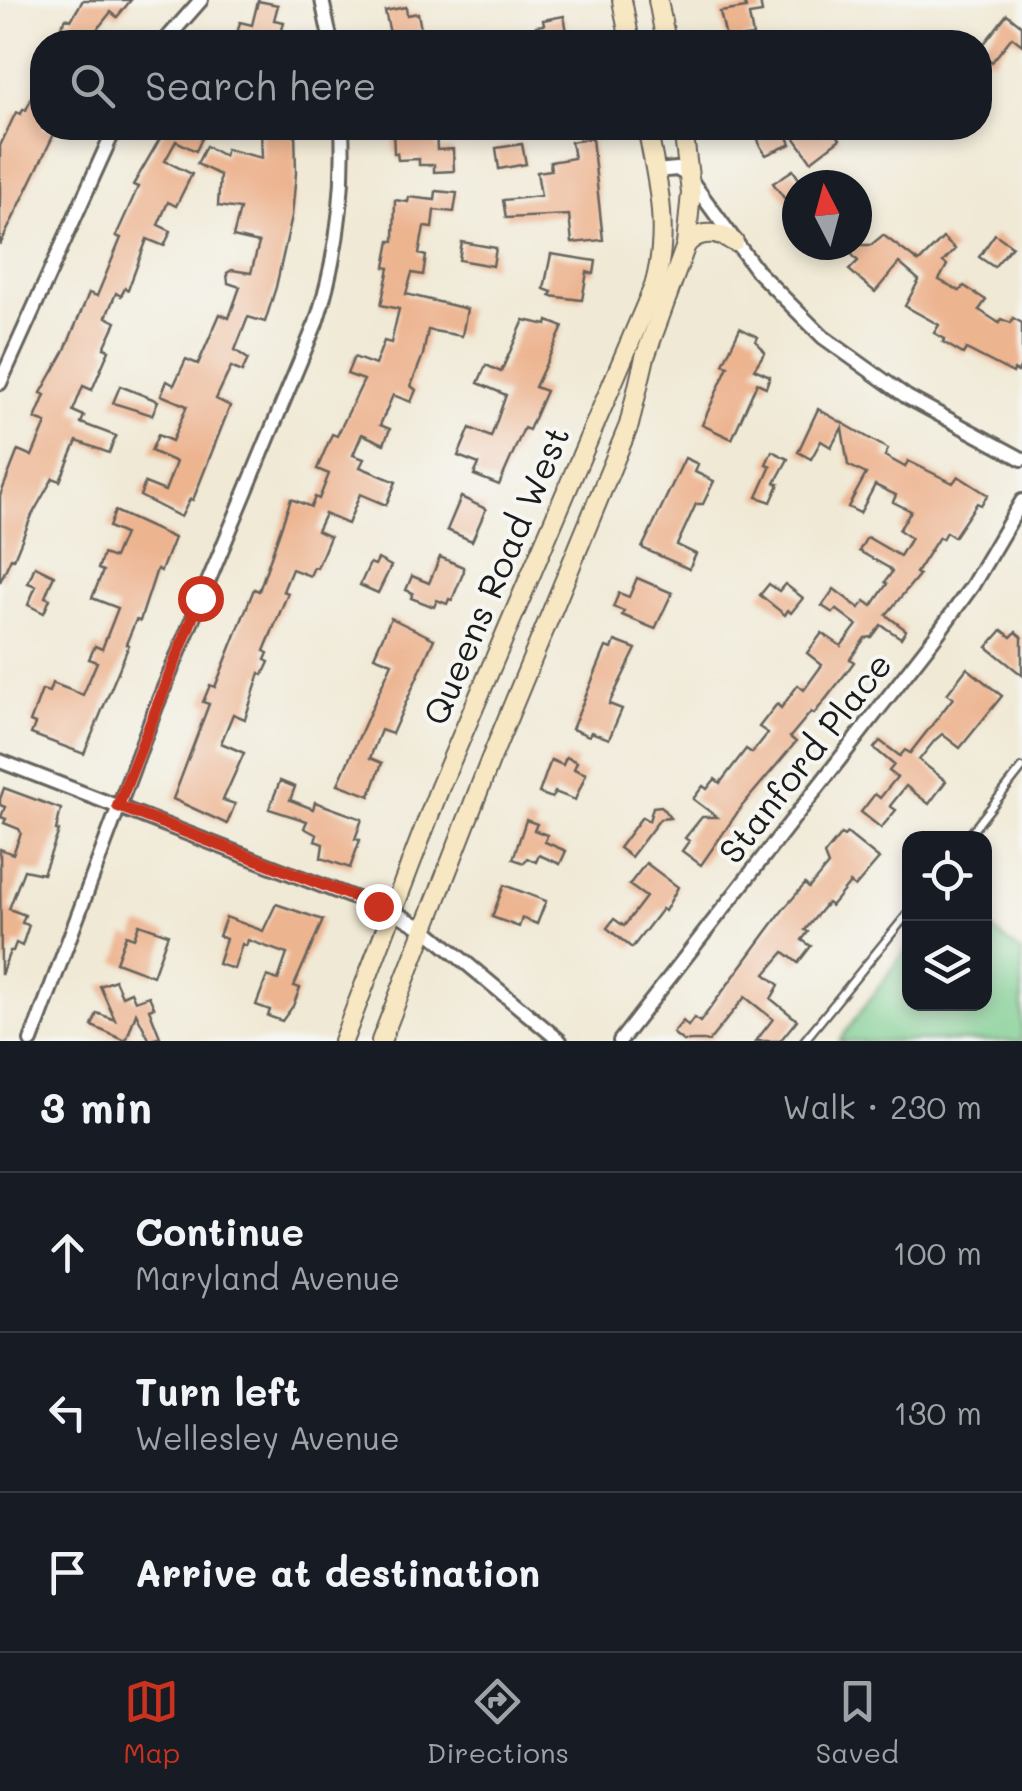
<!DOCTYPE html>
<meta charset="utf-8">
<style>
body{margin:0;font-family:Mali,sans-serif;background:#242831;color:#f1f3f6}
.controls{position:absolute;right:30px;bottom:30px;display:grid;overflow:hidden;border-radius:20px;box-shadow:0 5px 15px #0003}
.controls button{width:90px;height:90px;display:grid;place-items:center;padding:0;border:0;border-bottom:2px solid #363941;background:#171b24;color:#f1f3f6;font:50px sans-serif}
.compass{position:absolute;left:782px;top:170px;width:90px;height:90px;border-radius:50%;background:#171b24;box-shadow:0 5px 15px #0003;rotate:354deg}
.stop{position:absolute;width:30px;height:30px;margin:-22px;border:8px solid #c8321e;border-radius:50%;background:#fff}
.stop.end{background:#c8321e;border-color:#fff;box-shadow:0 2px 10px #0008}
.list{margin:0;padding:0;list-style:none}
h2{display:flex;justify-content:space-between;align-items:center;height:130px;margin:0;padding:0 40px;font-size:42px}
h2 small{font-size:32px;font-weight:400;color:#9ea1a6}
.list li{display:grid;grid-template-columns:65px 1fr auto;gap:30px;align-items:center;box-sizing:border-box;height:160px;padding:0 40px;border-top:2px solid #363941}
.list b{display:block;font-size:38px;white-space:nowrap}
.list p{margin:0;font-size:32px;white-space:nowrap;color:#9ea1a6}
.list em{font-size:32px;font-style:normal;color:#9ea1a6}
.icon{flex:none;width:55px;height:55px;fill:none;stroke:currentColor;stroke-width:2;stroke-linecap:round;stroke-linejoin:round}
.map{position:relative;flex:none;width:1022px;height:1041px;overflow:hidden}
.search{position:absolute;background:#171b24;box-shadow:0 5px 15px #0003;left:30px;right:30px;top:30px;height:110px;display:flex;align-items:center;gap:25px;box-sizing:border-box;padding:0 35px;border-radius:40px;color:#9ea1a6;font-size:38px}
.sheet{height:610px;background:#171b24}
nav{display:flex;justify-content:space-around;align-items:center;box-sizing:border-box;height:140px;border-top:2px solid #363941;background:#171b24;font-size:28px;color:#9ea1a6}
nav a{display:grid;justify-items:center;gap:5px}
nav .on{color:#c8321e}
.map>svg:first-child{display:block}
</style>
<div class="map">
<svg width="1022" height="1041" viewBox="0 0 1022 1041">
<rect width="100%" height="100%" fill="#f6f6f2"/>
<filter id="ink" filterUnits="userSpaceOnUse"><feTurbulence type="fractalNoise" baseFrequency=".01" numOctaves="2"/><feDisplacementMap in="SourceGraphic" scale="20" xChannelSelector="R" yChannelSelector="G"/><feConvolveMatrix kernelMatrix="1 2 1 2 8 2 1 2 1" color-interpolation-filters="sRGB"/></filter>
<filter id="wash" filterUnits="userSpaceOnUse"><feTurbulence type="fractalNoise" baseFrequency=".0048" numOctaves="4" result="noise"/><feDisplacementMap in="SourceGraphic" scale="40" xChannelSelector="R" yChannelSelector="G"/><feGaussianBlur stdDeviation="2.25" result="paint"/><feColorMatrix in="noise" values="0 0 0 0 0 0 0 0 0 0 0 0 0 0 0 0 0 1.4 0 .05"/><feComposite in="paint" operator="in"/></filter>
<g filter="url(#wash)">
<rect width="100%" height="100%" fill="#f0e9d5"/>
<polygon fill="#7acc8e" stroke="#4b7455" stroke-width="2.5" points="985,924 1022,953 1022,1041 839,1041 909,946 910,1004 984,1004"/>
<g id="blocks">
<g fill="#edb490">
<polygon points="83,0 131,0 117,17 111,12 94,33 108,42 52,42 66,18 71,20"/>
<polygon points="744,0 760,0 762,13 749,15 753,36 743,37 744,42 727,42 720,12 746,8"/>
<polygon points="258,1 278,5 274,20 284,22 279,42 235,42 240,22 252,25"/>
<polygon points="406,7 407,15 418,13 423,40 392,42 385,11"/>
<polygon points="1007,14 1022,26 1022,45 1012,37 992,62 980,53 980,49"/>
<polygon points="564,16 569,42 536,40 536,26 544,25 543,20"/>
<polygon points="42,76 42,128 57,128 0,245 0,146 16,112 21,114 23,109 26,110"/>
<polygon points="166,128 207,128 196,151 176,141 165,161 192,174 176,206 168,202 158,225 171,231 164,246 147,239 128,290 125,288 121,296 116,293 106,317 116,322 104,348 109,350 92,390 83,386 73,411 84,416 81,423 116,436 109,453 77,441 60,481 53,478 32,515 14,559 11,558 0,582 0,496 18,450 32,456 46,423 35,419 45,395 41,393 64,352 89,293 97,296 121,238 116,236 138,187 133,185"/>
<polygon points="393,128 436,128 437,150 453,149 454,171 434,172 434,165 419,165 419,159 398,160 397,153 394,153"/>
<polygon points="755,128 776,128 779,135 786,132 791,144 766,155 760,146"/>
<polygon points="802,128 818,128 823,134 832,128 840,139 811,161 792,134"/>
<polygon points="295,130 296,173 292,216 276,287 265,322 248,317 235,350 248,359 242,372 231,367 216,399 230,406 193,500 190,499 181,517 140,496 145,483 165,491 176,462 151,451 158,435 172,441 187,406 161,395 167,381 174,385 186,359 198,364 220,314 229,318 240,287 228,283 227,273 232,270 251,273 259,243 233,237 240,209 218,206 220,175 197,164 206,146 224,156 226,149 262,158 261,131"/>
<polygon points="592,138 603,240 572,243 569,215 506,218 503,200 541,196 537,172 551,170 550,162 574,158 571,142"/>
<polygon points="522,144 526,164 499,169 496,148"/>
<polygon points="793,170 803,185 797,185 797,202 790,206 773,183"/>
<polygon points="436,191 457,193 454,212 434,210 432,228 424,227 419,254 426,256 423,275 412,273 406,294 467,309 462,336 428,330 423,355 411,386 416,390 411,402 393,395 380,425 390,429 384,444 362,434 353,455 364,459 360,467 396,482 386,505 360,494 348,524 325,514 317,531 330,537 317,568 314,567 310,576 292,569 283,591 288,593 264,651 268,653 265,660 269,662 263,675 260,673 245,719 233,714 221,743 244,753 223,800 235,804 227,824 173,799 209,704 203,702 210,685 215,687 254,589 259,591 291,499 311,507 315,497 319,499 329,474 317,469 332,434 337,436 364,380 347,374 354,357 375,365 384,341 391,343 399,309 381,305 389,268 385,267 390,241 394,241 395,200 408,202 409,197 435,200"/>
<polygon points="995,234 1012,246 994,267 979,257"/>
<polygon points="883,235 919,262 943,238 955,249 943,262 947,265 939,280 960,291 964,286 986,300 979,310 999,323 1001,319 1011,323 1013,318 1022,323 1022,364 1018,372 1014,370 1013,373 966,349 963,354 943,342 945,339 934,333 939,325 905,306 919,280 899,263 875,292 849,270 858,261 843,245 871,245"/>
<polygon points="462,242 496,248 493,266 459,260"/>
<polygon points="551,254 596,261 594,274 587,272 582,300 550,296 552,292 544,289"/>
<polygon points="524,320 547,325 548,321 563,327 535,387 546,391 529,430 524,428 499,485 474,475 479,464 458,456 470,428 491,437 506,395 478,383 486,365 501,372"/>
<polygon points="740,328 758,337 756,341 765,352 754,369 770,376 766,387 757,383 732,439 702,425 728,366 723,364"/>
<polygon points="120,386 158,401 152,415 113,403"/>
<polygon points="818,409 888,449 885,456 905,467 908,461 953,483 958,476 988,495 981,505 977,503 954,537 946,532 942,539 939,537 916,573 919,575 886,615 906,630 901,638 881,625 872,637 865,638 850,659 854,662 846,673 814,714 811,712 790,737 796,742 742,806 701,865 682,851 689,841 685,838 702,817 717,817 693,799 703,786 707,789 715,779 720,783 746,749 752,753 768,733 759,727 777,704 781,708 798,685 804,690 822,665 807,653 822,633 841,646 857,625 836,609 833,613 822,606 834,589 859,608 865,601 872,606 887,584 885,582 892,572 889,568 859,551 867,537 900,556 911,538 899,530 911,511 893,502 896,495 875,485 860,513 848,507 866,474 848,465 842,428 831,447 821,441 811,459 798,452"/>
<polygon points="772,451 788,459 775,483 779,484 771,502 757,497 771,466 766,464"/>
<polygon points="685,458 698,464 695,472 714,481 703,504 696,504 677,545 696,554 689,569 642,548"/>
<polygon points="461,497 486,509 472,541 447,530"/>
<polygon points="115,511 174,538 161,571 157,569 140,621 136,620 126,644 129,645 84,754 31,734 35,724 30,722 42,690 49,692 52,683 83,695 97,662 89,659 95,646 102,649 118,608 92,598 103,571 98,569 103,554 114,558 124,534 109,527"/>
<polygon points="440,557 463,567 464,571 452,600 449,599 447,604 437,600 434,607 411,598 413,593 406,590 412,576 429,583"/>
<polygon points="378,559 391,566 378,593 360,585 370,563 375,565"/>
<polygon points="35,566 54,575 45,597 50,599 44,613 28,605 36,586 28,583"/>
<polygon points="637,578 672,593 655,629 622,615 624,611 613,607 619,593 629,597"/>
<polygon points="769,584 779,591 785,584 803,598 791,613 788,610 785,615 760,595"/>
<polygon points="391,618 434,639 392,734 381,730 370,758 382,763 370,796 338,784 392,663 374,656"/>
<polygon points="1002,630 1011,637 1016,632 1022,637 1022,675 987,647"/>
<polygon points="615,641 636,649 609,704 622,709 609,739 591,732 589,736 572,729 606,647 612,649"/>
<polygon points="967,668 1002,696 960,748 942,734 935,740 919,760 946,781 929,804 906,786 890,806 896,810 881,828 861,812 875,794 880,798 897,777 889,771 894,765 874,748 880,741 900,756 905,750 910,753 953,698 947,694"/>
<polygon points="566,757 577,762 574,769 586,774 575,800 555,792 552,798 539,793 551,760 563,765"/>
<polygon points="280,781 295,787 290,800 313,809 315,802 362,819 355,839 360,840 350,868 321,858 323,844 315,841 317,835 304,828 307,821 269,809"/>
<polygon points="4,788 61,809 56,830 59,831 43,874 24,870 9,909 25,915 22,923 29,925 22,946 16,943 13,951 10,951 1,975 0,849 13,854 21,833 19,829 4,823 6,819 1,817 5,807 0,805 0,799"/>
<polygon points="661,806 670,818 660,819 631,857 619,848 642,817 649,821 653,807"/>
<polygon points="526,820 537,824 534,830 547,835 545,842 566,851 560,864 539,855 536,862 527,858 524,863 513,859"/>
<polygon points="847,833 879,859 855,887 850,883 831,906 827,903 805,930 808,932 802,940 811,946 798,963 784,952 765,974 779,985 771,999 797,1020 780,1041 756,1041 773,1019 745,997 709,1041 683,1041 673,1033 683,1021 688,1026 694,1018 700,1022 782,911 805,884 809,888 828,865 824,855 841,834 844,836"/>
<polygon points="646,863 678,887 665,911 662,909 632,948 607,928 614,919 624,926 646,897 629,885"/>
<polygon points="504,885 546,901 537,924 522,918 519,927 492,917"/>
<polygon points="276,904 323,920 294,986 300,988 293,1006 282,1021 268,1016 270,1010 256,1005 267,976 278,980 287,954 248,940 246,946 242,944 234,969 218,964 226,939 219,936 226,917 263,931"/>
<polygon points="139,924 168,934 153,976 116,962 126,935 134,938"/>
<polygon points="115,980 122,996 131,992 135,1001 149,996 154,1007 149,1009 160,1037 150,1041 136,1013 126,1041 92,1026 97,1013 115,1020 100,986"/>
</g>
</g>
</g>
<g filter="url(#ink)">
<use href="#blocks" fill-opacity="0" stroke="#66645d" stroke-width="2.5"/>
<g fill="none" stroke-linecap="round" stroke-linejoin="round">
<g stroke="#66645d" stroke-width="11">
<g id="lane">
<polyline points="967,838 1022,768"/>
<polyline points="804,1041 910,911"/>
</g>
</g>
<g stroke="#66645d" stroke-width="18">
<g id="street">
<polyline points="322,0 331,42"/>
<polyline points="164,42 201,0"/>
<polyline points="656,171 677,169 687,175 757,271 823,337 907,397 1022,459"/>
<polyline points="0,383 115,128"/>
<polyline points="0,761 403,917 430,933 560,1041"/>
<path d="M 31,1041 L 156,707 L 316,323 C 337,259 345,195 342,128"/>
<polyline points="620,1041 938,633 972,586 1022,501"/>
</g>
</g>
<g stroke="#66645d" stroke-width="22">
<g id="secondary">
<polyline points="622,0 630,42"/>
<polyline points="658,0 666,42"/>
<path d="M 686,245 C 698,230 719,231 734,242"/>
<path d="M 343,1041 L 440,787 L 654,286 C 670,232 658,181 647,128"/>
<polyline points="381,1041 490,761 629,425 645,357 686,245 691,193 683,128"/>
</g>
</g>
<use href="#lane" stroke="#fff" stroke-width="6"/>
<use href="#street" stroke="#fff" stroke-width="12"/>
<use href="#secondary" stroke="#f8e7c3" stroke-width="18"/>
</g>
</g>
<g fill="none" stroke-linecap="round" stroke-linejoin="round" filter="url(#ink)">
<polyline stroke="#c8321e" stroke-width="12" points="200,598 118,806 378,906"/>
</g>
<g text-anchor="middle" dominant-baseline="central" stroke-width="8" stroke-linejoin="round" paint-order="stroke">
<g font-size="35" fill="#1c1c1c" stroke="#f6f6f2">
<text transform="translate(495 575) rotate(-67)">Queens Road West</text>
<text transform="translate(804 757) rotate(-52)">Stanford Place</text>
</g>
</g>
</svg>
<div class="controls">
<button><svg class="icon" aria-label="locate" viewBox="0 0 24 24"><circle cx="12" cy="12" r="6"/><path d="M12 2v4M12 18v4M2 12h4M18 12h4"/></svg></button>
<button><svg class="icon" aria-label="layers" viewBox="0 0 24 24"><path d="M12 4l9 5-9 5-9-5zM3 14l9 5 9-5"/></svg></button>
</div>
<svg class="compass" viewBox="-18 -18 36 36"><path d="M0-13l5 13h-10z" fill="#e53935"/><path d="M0 13l5-13h-10z" fill="#9ea1a6"/></svg>
<div class="stop" style="left:200px;top:598px"></div>
<div class="stop end" style="left:378px;top:906px"></div>
<div class="search"><svg class="icon" aria-label="search" viewBox="0 0 24 24"><circle cx="10" cy="10" r="6"/><path d="M15 15l6 6"/></svg>Search here</div>
</div>
<section class="sheet">
<h2>3 min<small>Walk · 230 m</small></h2>
<ul class="list">
<li><svg class="icon" aria-label="ahead" viewBox="0 0 24 24"><path d="M12 20V5M6 11l6-6 6 6"/></svg><div><b>Continue</b><p>Maryland Avenue</p></div><em>100 m</em></li>
<li><svg class="icon" aria-label="left" viewBox="0 0 24 24"><path d="M17 20v-9H6M10 6l-5 5 5 5"/></svg><div><b>Turn left</b><p>Wellesley Avenue</p></div><em>130 m</em></li>
<li><svg class="icon" aria-label="arrive" viewBox="0 0 24 24"><path d="M6 21V4h12l-3 4 3 4H6"/></svg><div><b>Arrive at destination</b></div></li>
</ul>
</section>
<nav>
<a class="on"><svg class="icon" aria-label="map" viewBox="0 0 24 24"><path d="M3 6l6-2 6 2 6-2v14l-6 2-6-2-6 2zM9 4v14M15 6v14"/></svg>Map</a>
<a><svg class="icon" aria-label="directions" viewBox="0 0 24 24"><path d="M12 3l9 9-9 9-9-9zM9 14v-3h6M13 9l2 2-2 2"/></svg>Directions</a>
<a><svg class="icon" aria-label="saved" viewBox="0 0 24 24"><path d="M7 4h10v16l-5-4-5 4z"/></svg>Saved</a>
</nav>
